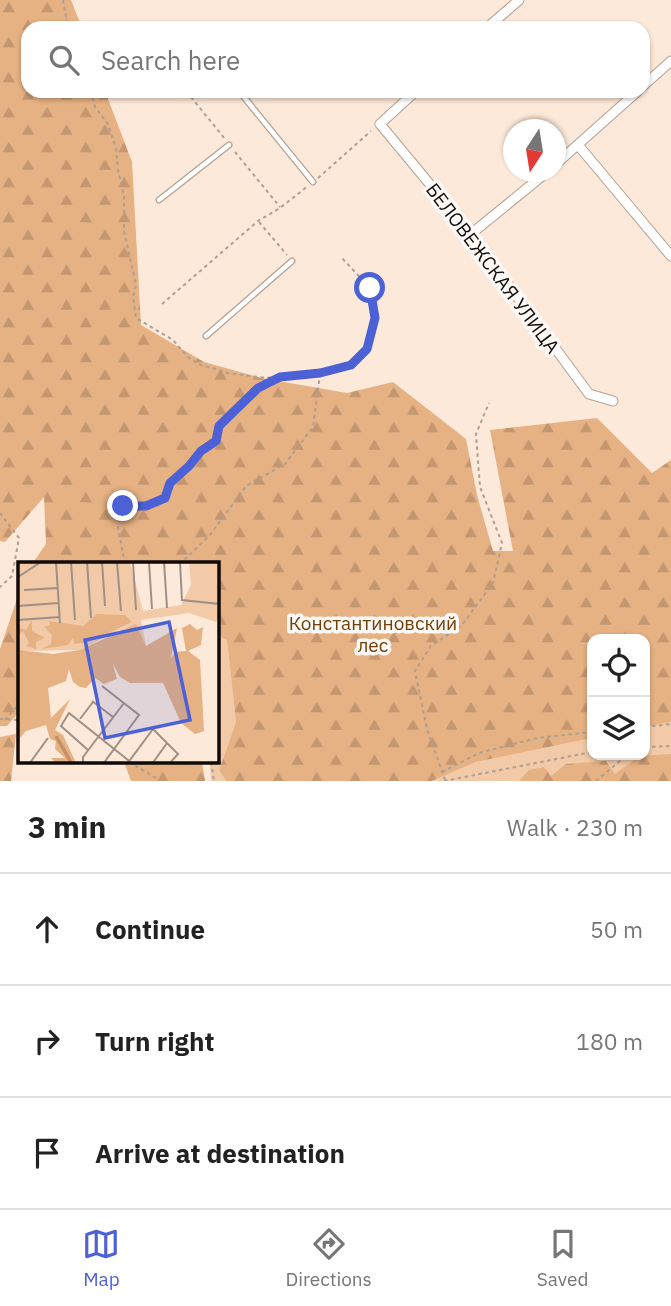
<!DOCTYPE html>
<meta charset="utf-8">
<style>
body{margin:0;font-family:"IBM Plex Sans",sans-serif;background:#f6f6f6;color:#222}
.controls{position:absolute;right:21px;bottom:21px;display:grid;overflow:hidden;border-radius:14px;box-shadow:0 2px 5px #0004}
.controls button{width:63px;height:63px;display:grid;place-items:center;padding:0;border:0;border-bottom:2px solid #e0e0e0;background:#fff;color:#222;font:35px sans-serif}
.compass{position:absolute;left:503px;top:119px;width:63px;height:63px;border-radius:50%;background:#fff;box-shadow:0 2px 5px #0004;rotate:192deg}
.stop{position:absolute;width:21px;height:21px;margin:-16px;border:5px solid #4c61d6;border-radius:50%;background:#fff}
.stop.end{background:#4c61d6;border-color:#fff;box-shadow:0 2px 7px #0008}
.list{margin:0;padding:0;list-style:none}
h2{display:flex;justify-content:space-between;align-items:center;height:91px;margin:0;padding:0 28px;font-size:30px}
h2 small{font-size:23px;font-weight:400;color:#767676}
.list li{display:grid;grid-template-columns:46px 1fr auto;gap:21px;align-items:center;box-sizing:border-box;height:112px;padding:0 28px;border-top:2px solid #e0e0e0}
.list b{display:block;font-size:26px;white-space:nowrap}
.list em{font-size:23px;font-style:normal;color:#767676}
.icon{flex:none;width:38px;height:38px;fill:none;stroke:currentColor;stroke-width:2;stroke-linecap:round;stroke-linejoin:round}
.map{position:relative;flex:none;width:671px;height:781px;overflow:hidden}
.search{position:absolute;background:#fff;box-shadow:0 2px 5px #0004;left:21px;right:21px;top:21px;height:77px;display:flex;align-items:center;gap:18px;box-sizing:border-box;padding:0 24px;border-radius:21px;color:#767676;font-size:26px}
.sheet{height:427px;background:#fff}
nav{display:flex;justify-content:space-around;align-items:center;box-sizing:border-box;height:98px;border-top:2px solid #e0e0e0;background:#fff;font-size:19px;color:#767676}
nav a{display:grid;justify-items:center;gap:4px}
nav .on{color:#4c61d6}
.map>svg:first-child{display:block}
</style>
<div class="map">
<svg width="671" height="781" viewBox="0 0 671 781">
<defs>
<pattern id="forest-firs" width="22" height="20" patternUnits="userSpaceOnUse" patternTransform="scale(1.75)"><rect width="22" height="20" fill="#e6b183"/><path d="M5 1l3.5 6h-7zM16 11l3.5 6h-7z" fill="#c49770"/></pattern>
</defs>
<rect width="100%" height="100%" fill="#fce9d9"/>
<g fill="#f2caa8">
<polygon points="217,635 227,639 236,722 219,770 226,781 211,781 210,762 217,762"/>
<polygon points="671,722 671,781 432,781 476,762 592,738 592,755 645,755 645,727"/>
</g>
<g fill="url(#forest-firs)">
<polygon points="0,0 71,0 82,28 28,28 28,91 105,91 132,162 141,325 204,362 261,378 347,393 393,382 466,439 477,495 493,551 513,551 490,430 597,418 652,473 671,460 671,722 645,727 645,639 592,639 592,738 476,762 432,781 226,781 219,770 236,722 227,640 217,635 217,564 32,564 46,544 44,497 5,542 0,541"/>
<polygon points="19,593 19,712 7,726 0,726 0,649"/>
<polygon points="16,734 11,781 0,781 0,737"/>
<polygon points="671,754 671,781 519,781 529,770 544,767 551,776 566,764 606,761 615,774 639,756"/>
<polygon points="124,762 202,762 205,781 131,781"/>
</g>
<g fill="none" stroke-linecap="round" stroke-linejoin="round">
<g stroke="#b3a192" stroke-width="7">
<g id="lane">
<polyline points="239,91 313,182"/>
<polyline points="159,200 229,145"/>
<polyline points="206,336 292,261"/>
</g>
</g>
<g stroke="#b3a192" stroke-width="11">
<g id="street">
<polyline points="487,28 519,0"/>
<polyline points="643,86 671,61"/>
<polyline points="416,91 380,124 471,234 589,394 613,401"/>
<polyline points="578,145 671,256"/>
<polyline points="556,164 638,91"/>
<polyline points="471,234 547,172"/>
</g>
</g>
<g stroke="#ae9f93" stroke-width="2" stroke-dasharray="3.5 3.5" stroke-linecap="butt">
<polyline points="63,0 68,28"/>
<polyline points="91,91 95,107 108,124 116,148 118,170 124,196 124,231 136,285 133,296 136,318 173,340 188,357 200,365 216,369 227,373 266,378 275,377"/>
<polyline points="191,97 225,139"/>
<polyline points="235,152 280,207"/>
<polyline points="318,178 371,131"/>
<polyline points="259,222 287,255"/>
<polyline points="162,304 258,221 280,208 308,186"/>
<polyline points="320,374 351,365 367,349 375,318 370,288 341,257"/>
<polyline points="0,513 19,538 12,576 0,587"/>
<polyline points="125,564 118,528 123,506 146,506 165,498 170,483 189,466 201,451 216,441 219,427 258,388 280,377 320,374 313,427 285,464 246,486 210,535 180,564"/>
<polyline points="0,719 19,720"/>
<polyline points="5,720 19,704"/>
<polyline points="645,727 671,724"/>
<polyline points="645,747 671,746"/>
<polyline points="129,762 161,781"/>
<polyline points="211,762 214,781"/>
<polyline points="442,772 479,753 537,738 592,732"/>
<polyline points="445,780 427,729 415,671 431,646 462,625 493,583 502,543 480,487 476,434 489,403"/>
<polyline points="444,781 592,752"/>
<polyline points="596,781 627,755"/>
</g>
<use href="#lane" stroke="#fff" stroke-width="4.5"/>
<use href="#street" stroke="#fff" stroke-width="9"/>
</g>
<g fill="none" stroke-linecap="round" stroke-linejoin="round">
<polyline stroke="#4c61d6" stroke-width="9" points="123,506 146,506 165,498 170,483 189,466 201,451 216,441 219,426 258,388 280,377 320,373 351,365 367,349 375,318 370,288"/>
</g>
<g text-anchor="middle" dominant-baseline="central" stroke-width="7" stroke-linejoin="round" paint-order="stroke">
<g font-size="19" fill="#110b07" stroke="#fdf9f6">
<text transform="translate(493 268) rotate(53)">БЕЛОВЕЖСКАЯ УЛИЦА</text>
</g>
<g font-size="19" fill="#714008" stroke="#fdf9f6">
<text x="373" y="623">Константиновский<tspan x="373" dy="22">лес</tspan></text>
</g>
</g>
<g transform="translate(18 562)">
<rect width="201" height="201" fill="#fce9d9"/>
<path d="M 0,0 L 112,0 L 125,49 L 163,43 L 173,23 L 171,0 L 201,0 L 201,56 L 198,60 L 171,51 L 123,58 L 128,84 L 123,74 L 101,68 L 62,88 L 1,89 Z" fill="#f2caa8"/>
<path d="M 79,52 L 107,53 L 114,60 L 71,80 L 56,82 L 55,76 L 50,83 L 23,87 L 33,82 L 34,73 L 26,65 L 32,63 L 31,59 L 65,64 ZM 14,58 L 14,69 L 27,76 L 18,80 L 18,87 L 8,84 L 11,81 L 5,69 L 0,73 L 4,60 L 2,66 L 8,68 ZM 118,62 L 128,84 L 159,66 L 153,96 L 157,90 L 168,89 L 164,66 L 172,62 L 179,68 L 185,65 L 183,83 L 170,89 L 182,98 L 186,169 L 177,172 L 163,161 L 145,121 L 112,121 L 102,115 L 95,102 L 99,117 L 86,122 L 77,116 L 68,126 L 62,125 L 55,120 L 51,107 L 48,119 L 30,126 L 33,156 L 52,137 L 37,168 L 45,173 L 58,201 L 38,201 L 33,196 L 47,196 L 37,187 L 38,179 L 32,177 L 28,163 L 8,169 L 0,178 L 0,88 L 35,92 L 62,88 Z" fill="#e6b183"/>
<path fill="none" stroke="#c49064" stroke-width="3.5" d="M 38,174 L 54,202"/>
<path fill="none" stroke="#9e9085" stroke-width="2" d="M 38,0 L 42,61M 53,0 L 57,58M 69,0 L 73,56M 84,0 L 87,44M 99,0 L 103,49M 115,0 L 118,48M 131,0 L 134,47M 146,0 L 149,46M 162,0 L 164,38 L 202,42M 0,15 L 23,0M 6,28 L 39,26M 0,44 L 40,41M 0,58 L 42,55M 84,124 L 121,153 L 85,202M 74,139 L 95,155M 62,157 L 75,140M 70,188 L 43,164 L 51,151 L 115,202M 11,202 L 30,176M 65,202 L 65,195 L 106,141M 109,202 L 135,167 L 160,192 L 151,202M 134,202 L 149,181"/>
<path fill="#4c61d6" fill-opacity="0.15" stroke="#4c61d6" stroke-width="3.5" d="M 151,60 L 172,158 L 87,176 L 67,78 Z"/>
<rect width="201" height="201" fill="none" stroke="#110b07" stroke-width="3.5"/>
</g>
</svg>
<div class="controls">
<button><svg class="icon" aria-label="locate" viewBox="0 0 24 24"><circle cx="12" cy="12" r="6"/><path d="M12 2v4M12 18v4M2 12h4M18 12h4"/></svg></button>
<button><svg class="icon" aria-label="layers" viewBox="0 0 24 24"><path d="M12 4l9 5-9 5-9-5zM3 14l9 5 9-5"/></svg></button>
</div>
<svg class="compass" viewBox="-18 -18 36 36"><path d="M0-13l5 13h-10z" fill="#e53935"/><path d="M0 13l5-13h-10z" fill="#767676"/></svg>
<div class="stop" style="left:370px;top:288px"></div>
<div class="stop end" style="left:123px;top:506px"></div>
<div class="search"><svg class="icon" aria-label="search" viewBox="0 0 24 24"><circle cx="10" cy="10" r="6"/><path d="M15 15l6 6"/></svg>Search here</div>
</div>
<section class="sheet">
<h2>3 min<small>Walk · 230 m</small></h2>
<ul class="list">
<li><svg class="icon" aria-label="ahead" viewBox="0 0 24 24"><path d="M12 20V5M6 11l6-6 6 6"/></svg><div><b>Continue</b></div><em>50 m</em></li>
<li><svg class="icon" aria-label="right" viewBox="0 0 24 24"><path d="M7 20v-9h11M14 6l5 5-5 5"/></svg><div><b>Turn right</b></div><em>180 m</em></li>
<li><svg class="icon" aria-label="arrive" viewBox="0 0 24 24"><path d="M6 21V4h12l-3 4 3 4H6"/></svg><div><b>Arrive at destination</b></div></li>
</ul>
</section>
<nav>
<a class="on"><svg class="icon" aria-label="map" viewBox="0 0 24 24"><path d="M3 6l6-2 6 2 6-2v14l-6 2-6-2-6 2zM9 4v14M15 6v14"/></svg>Map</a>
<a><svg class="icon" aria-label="directions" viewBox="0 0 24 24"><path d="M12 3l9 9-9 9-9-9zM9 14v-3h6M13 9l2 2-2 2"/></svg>Directions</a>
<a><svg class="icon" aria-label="saved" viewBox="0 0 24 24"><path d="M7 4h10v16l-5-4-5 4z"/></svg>Saved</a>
</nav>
